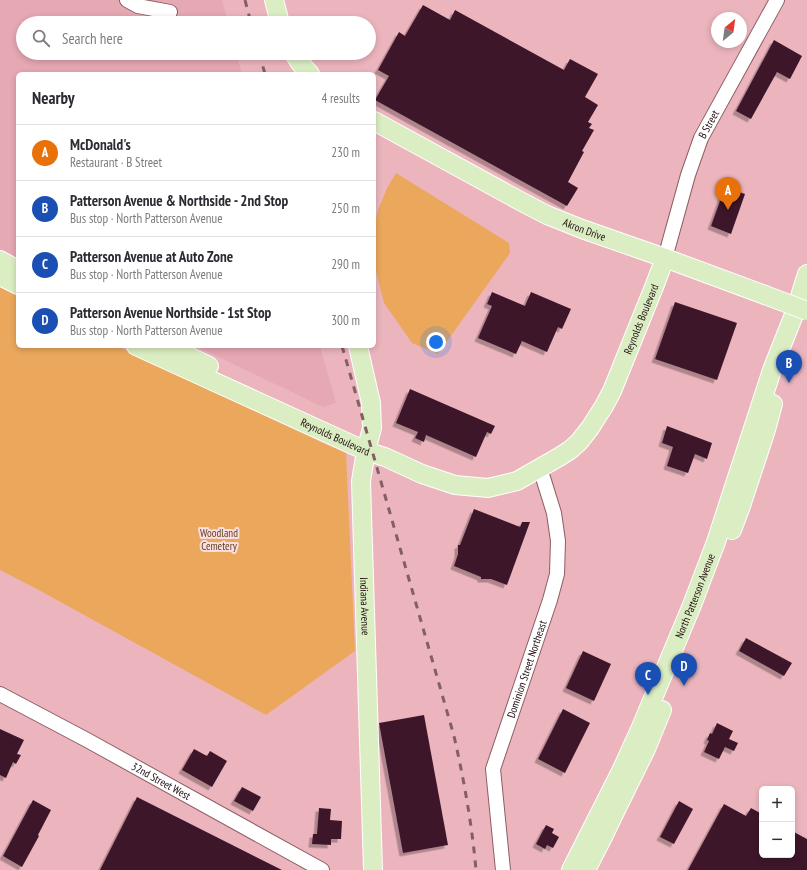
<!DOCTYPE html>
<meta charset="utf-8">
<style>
body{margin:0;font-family:"PT Sans Narrow",sans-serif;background:#f7f7f7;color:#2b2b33}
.controls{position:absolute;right:12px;bottom:12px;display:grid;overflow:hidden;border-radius:6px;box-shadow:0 2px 6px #0003}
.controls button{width:36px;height:36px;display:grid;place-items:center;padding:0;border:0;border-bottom:1px solid #e1e1e2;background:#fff;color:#2b2b33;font:20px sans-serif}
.compass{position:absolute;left:711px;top:12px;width:36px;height:36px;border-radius:50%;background:#fff;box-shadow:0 2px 6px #0003;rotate:29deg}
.you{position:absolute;left:436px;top:342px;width:14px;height:14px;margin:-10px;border:3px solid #fff;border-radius:50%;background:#1a73e8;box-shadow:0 0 0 6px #1a73e833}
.badge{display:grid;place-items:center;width:26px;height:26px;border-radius:50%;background:#b45309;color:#fff;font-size:13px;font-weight:700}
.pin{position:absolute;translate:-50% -33px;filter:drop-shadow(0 1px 2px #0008)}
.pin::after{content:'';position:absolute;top:21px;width:14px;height:12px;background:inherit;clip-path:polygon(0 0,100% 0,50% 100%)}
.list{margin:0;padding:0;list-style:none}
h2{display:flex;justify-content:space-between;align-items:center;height:52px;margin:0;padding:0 16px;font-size:17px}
h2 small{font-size:13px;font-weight:400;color:#7c7c81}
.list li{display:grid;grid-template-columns:26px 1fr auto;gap:12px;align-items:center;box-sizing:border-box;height:56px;padding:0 16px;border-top:1px solid #e1e1e2}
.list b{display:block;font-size:15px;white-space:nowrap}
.list p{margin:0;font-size:13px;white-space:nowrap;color:#7c7c81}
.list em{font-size:13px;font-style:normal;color:#7c7c81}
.icon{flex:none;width:22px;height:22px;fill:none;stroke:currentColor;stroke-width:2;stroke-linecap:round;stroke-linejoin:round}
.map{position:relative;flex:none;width:807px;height:870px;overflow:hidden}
.search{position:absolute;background:#fff;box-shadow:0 2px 6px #0003;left:16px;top:16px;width:360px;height:44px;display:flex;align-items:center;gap:10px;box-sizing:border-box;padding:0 14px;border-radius:22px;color:#7c7c81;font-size:15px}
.panel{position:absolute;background:#fff;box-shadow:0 2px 6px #0003;left:16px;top:72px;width:360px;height:276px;border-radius:6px}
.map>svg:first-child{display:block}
</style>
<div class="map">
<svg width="807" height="870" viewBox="0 0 807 870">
<defs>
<filter id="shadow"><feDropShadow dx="-3.5" dy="3.5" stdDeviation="0" flood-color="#0004"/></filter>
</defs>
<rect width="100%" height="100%" fill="#ecb5be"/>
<g fill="#e6a8b3">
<polygon points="0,0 222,0 228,23 23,23 23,53 236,53 242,74 18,74 18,259 0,250"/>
<polygon points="195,346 320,346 336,403 323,407"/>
</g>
<g fill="#eba85c">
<polygon points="396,173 509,243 510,253 438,354 412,343 384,303 374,263 374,233 377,213 387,188"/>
<polygon points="0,284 18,294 18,346 117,346 323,443 346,453 355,651 266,715 35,588 0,570"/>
</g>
<g fill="#3d182c" filter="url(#shadow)">
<polygon points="423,5 450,20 455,10 564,70 570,59 598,74 585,97 598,105 588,122 592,124 589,128 594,130 582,151 584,152 568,182 578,188 567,206 375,100 389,76 378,70 399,32 405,36"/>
<polygon points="774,40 802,56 790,79 777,72 751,119 736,111"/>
<polygon points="725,187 745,194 731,234 711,226"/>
<polygon points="492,292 525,306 531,292 571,309 562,329 558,327 547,352 522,341 516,354 478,338 492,306 487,304"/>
<polygon points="675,302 737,323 717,380 655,359"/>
<polygon points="410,389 495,426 491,434 487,432 476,457 426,435 424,442 415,438 418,432 396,423"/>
<polygon points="667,426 712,443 707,459 695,454 688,473 667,466 673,447 662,443"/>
<polygon points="474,509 520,527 522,522 530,522 507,585 491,579 481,579 481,577 454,566 458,554 458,545 460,545"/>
<polygon points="746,638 792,663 784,676 739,651"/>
<polygon points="583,651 611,664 594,701 566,688"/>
<polygon points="563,709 590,723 565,773 538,759"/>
<polygon points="424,715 448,845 403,853 379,723"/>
<polygon points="717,723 733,731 729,739 738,743 734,751 725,747 719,759 704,752 709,741 707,740 710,733 712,734"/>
<polygon points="0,729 24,740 17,754 21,755 16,764 13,762 6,778 0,775"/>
<polygon points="194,749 207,756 210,751 227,761 212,787 182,770"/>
<polygon points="242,787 261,797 253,811 234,801"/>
<polygon points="137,797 282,870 100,870"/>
<polygon points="33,800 51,810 38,835 39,836 22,867 3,856"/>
<polygon points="679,801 693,809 674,844 660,837"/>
<polygon points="724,804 746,816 751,808 762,814 762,855 792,855 792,831 807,839 807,870 688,870"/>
<polygon points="319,808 331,809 330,820 342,821 341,839 331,839 331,845 312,844 313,834 317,834"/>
<polygon points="546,825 554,829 552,833 559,837 553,848 547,845 545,849 536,844"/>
</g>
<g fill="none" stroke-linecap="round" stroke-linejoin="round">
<g stroke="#8d5d65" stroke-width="16">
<g id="minor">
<polyline points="127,0 138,6 170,12"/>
<path id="s1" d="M 665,258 L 688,175 L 701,138 L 777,0"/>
<path id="s2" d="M 0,694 L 87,740 L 322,870"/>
<path id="s3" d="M 503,870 L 493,769 L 550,600 L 557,574 L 558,541 L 554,513 L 540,468"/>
</g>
</g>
<g stroke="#fff" stroke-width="20">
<g id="major">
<polyline points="274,0 280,23"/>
<polyline points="294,53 300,63 310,74"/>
<path id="s4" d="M 374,121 L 522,202 L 547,215 L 582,229 L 665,258 L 765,295"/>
<polyline points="0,260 18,270"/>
<polyline points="0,276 18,285"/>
<path id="s5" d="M 136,346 L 366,451 L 385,457 L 422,474 L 455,485 L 488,488 L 517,481 L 559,457 L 570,450 L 579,442 L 590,428 L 604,406 L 612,391 L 654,287 L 665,258"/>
<polyline points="167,346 209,366"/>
<path id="s6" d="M 358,346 L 371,403 L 372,428 L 366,451 L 361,481 L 373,870"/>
<polyline points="732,530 741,506 766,430 773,404"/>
<path id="s7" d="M 571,870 L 622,769 L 641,727 L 692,605 L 716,542 L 772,370 L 795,312 L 807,274"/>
<polyline points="586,870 603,837 613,816 646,749 662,710"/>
</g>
</g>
<use href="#minor" stroke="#fff" stroke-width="14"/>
<use href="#major" stroke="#dbeec3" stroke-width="18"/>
<g stroke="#835f65" stroke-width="3" stroke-dasharray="7 7" stroke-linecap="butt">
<polyline points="245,0 251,23"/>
<polyline points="259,53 265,74"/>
<path d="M 342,346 L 454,736 C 464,780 472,825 476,870"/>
</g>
<g stroke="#fff" stroke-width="20" stroke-linecap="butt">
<polyline id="major-bridge" points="765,295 807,311"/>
</g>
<use href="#major-bridge" stroke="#dbeec3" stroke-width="18"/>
</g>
<g text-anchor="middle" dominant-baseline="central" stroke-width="4" stroke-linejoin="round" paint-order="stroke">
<g font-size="11" fill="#200d11" stroke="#fbdee2">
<text stroke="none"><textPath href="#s1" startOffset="141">B Street</textPath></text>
<text stroke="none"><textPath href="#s4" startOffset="237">Akron Drive</textPath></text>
<text stroke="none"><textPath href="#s5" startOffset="623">Reynolds Boulevard</textPath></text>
<text stroke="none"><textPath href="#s5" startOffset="219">Reynolds Boulevard</textPath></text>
<text stroke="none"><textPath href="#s7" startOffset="301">North Patterson Avenue</textPath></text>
<text stroke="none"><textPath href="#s6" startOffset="263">Indiana Avenue</textPath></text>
<text stroke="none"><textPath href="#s3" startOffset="207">Dominion Street Northeast</textPath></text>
<text stroke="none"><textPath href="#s2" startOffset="183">32nd Street West</textPath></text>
</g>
<g font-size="11" fill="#5e4120" stroke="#fbdee2">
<text x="219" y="533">Woodland<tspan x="219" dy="13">Cemetery</tspan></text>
</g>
</g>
</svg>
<div class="controls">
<button>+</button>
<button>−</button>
</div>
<svg class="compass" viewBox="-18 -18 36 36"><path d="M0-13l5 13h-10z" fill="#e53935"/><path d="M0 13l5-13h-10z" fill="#7c7c81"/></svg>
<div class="you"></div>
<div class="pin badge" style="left:728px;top:210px;background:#e8710a">A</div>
<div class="pin badge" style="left:789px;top:383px;background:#1a4fb4">B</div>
<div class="pin badge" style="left:648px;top:695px;background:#1a4fb4">C</div>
<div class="pin badge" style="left:684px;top:686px;background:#1a4fb4">D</div>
<div class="search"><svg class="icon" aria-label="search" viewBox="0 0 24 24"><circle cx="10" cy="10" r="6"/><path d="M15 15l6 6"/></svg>Search here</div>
<section class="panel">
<h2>Nearby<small>4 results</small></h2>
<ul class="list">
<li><span class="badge" style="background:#e8710a">A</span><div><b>McDonald's</b><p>Restaurant · B Street</p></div><em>230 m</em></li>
<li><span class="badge" style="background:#1a4fb4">B</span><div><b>Patterson Avenue &amp; Northside - 2nd Stop</b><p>Bus stop · North Patterson Avenue</p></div><em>250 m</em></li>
<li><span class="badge" style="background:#1a4fb4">C</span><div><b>Patterson Avenue at Auto Zone</b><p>Bus stop · North Patterson Avenue</p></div><em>290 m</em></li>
<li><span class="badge" style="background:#1a4fb4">D</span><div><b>Patterson Avenue Northside - 1st Stop</b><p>Bus stop · North Patterson Avenue</p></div><em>300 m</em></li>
</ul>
</section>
</div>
